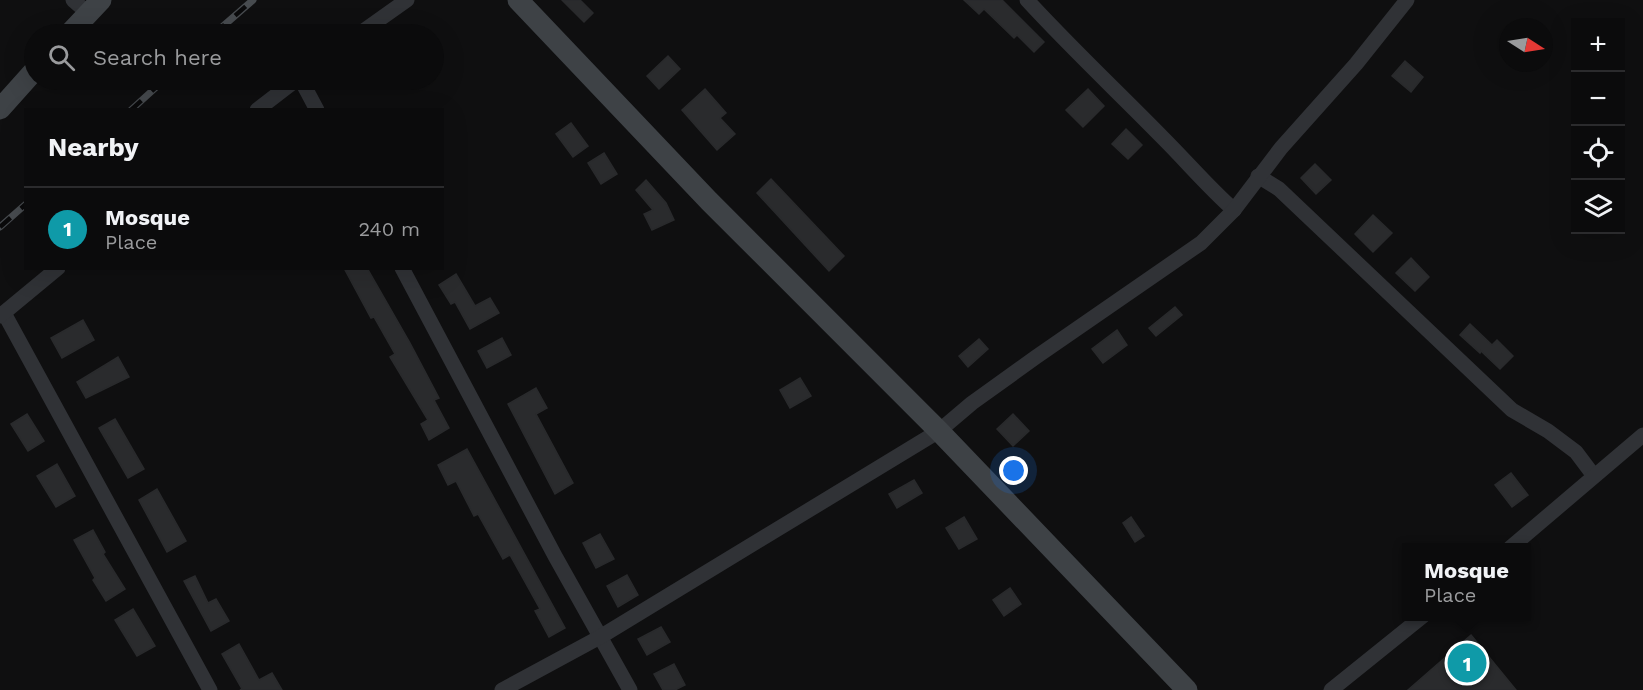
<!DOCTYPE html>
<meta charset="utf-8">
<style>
body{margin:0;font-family:"Work Sans",sans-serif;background:#141415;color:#f1f3f6}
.controls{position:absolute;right:18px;top:18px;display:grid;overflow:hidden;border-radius:0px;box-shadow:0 6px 24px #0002}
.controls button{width:54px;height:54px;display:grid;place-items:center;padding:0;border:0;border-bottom:2px solid #2b2b2d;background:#0b0b0c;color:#f1f3f6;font:30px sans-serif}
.compass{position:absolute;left:1499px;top:18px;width:54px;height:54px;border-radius:50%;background:#0b0b0c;box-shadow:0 6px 24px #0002;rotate:102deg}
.you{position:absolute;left:1014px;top:471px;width:21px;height:21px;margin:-15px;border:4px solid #fff;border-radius:50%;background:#1a73e8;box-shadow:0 0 0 9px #1a73e833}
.badge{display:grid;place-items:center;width:39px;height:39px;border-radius:50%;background:#d93025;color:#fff;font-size:20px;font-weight:700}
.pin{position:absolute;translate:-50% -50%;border:3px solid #fff;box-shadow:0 2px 6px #0006}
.popup{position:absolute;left:1402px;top:543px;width:129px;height:78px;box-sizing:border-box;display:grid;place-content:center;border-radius:0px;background:#0b0b0c;filter:drop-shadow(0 2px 4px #0005);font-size:20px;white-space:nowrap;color:#9a9b9d}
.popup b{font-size:22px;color:#f1f3f6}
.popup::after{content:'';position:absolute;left:50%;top:100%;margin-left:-12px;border:12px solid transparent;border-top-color:#0b0b0c}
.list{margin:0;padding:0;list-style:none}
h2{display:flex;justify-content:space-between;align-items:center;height:78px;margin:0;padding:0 24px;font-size:26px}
h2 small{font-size:20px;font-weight:400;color:#9a9b9d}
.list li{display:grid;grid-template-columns:39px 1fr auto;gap:18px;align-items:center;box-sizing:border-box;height:84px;padding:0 24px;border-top:2px solid #2b2b2d}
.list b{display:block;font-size:22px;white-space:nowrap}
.list p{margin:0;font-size:20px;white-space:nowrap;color:#9a9b9d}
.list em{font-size:20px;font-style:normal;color:#9a9b9d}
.icon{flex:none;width:33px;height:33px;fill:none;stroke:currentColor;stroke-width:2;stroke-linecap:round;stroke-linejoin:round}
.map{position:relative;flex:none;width:1643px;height:690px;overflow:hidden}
.search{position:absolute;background:#0b0b0c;box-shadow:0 6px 24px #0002;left:24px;top:24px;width:420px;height:66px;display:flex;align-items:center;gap:15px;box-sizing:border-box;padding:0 21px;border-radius:33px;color:#9a9b9d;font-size:22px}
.panel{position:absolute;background:#0b0b0c;box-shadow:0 6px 24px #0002;left:24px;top:108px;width:420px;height:162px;border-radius:0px}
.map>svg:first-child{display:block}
</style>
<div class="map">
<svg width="1643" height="690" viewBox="0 0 1643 690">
<rect width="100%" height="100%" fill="#0f0f10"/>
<g fill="#2a2b2d" stroke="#292a2c" stroke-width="1.5">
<polygon points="562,0 580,0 593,13 584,22"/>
<polygon points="964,0 1002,0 1044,42 1034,52 1017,35 1014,38 984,9 979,14"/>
<polygon points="668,56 680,69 659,89 647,76"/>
<polygon points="1405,61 1423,77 1411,92 1392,76"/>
<polygon points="705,89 726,113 720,118 735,134 717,150 682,110"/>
<polygon points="1088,89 1104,106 1083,127 1066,110"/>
<polygon points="571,123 588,146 573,157 556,134"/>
<polygon points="1126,129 1142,145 1128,159 1112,144"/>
<polygon points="604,153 617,174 601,184 588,163"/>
<polygon points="1315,164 1331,180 1316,194 1301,178"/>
<polygon points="771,179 844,256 829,271 757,193"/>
<polygon points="646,180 666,203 674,220 652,230 644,214 653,210 636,190"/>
<polygon points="1373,215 1392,233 1373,252 1355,234"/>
<polygon points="1411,258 1429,277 1415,291 1396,273"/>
<polygon points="344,268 367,268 410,343 439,398 434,400 449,428 429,440 421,424 428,420 390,357 395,354 374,317 371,318"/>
<polygon points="456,274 475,306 490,298 499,313 470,329 455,302 451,304 439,285"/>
<polygon points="1175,307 1182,315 1156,336 1149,328"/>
<polygon points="83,320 94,340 62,358 51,338"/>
<polygon points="1470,324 1492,345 1497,340 1513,356 1500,369 1481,351 1480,353 1460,335"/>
<polygon points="1117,330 1127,345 1103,363 1092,349"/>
<polygon points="502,338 511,355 487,368 478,351"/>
<polygon points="979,339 988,349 968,367 959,356"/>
<polygon points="118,357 129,377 86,398 77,382"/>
<polygon points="800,378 811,396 790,408 780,390"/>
<polygon points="536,388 547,408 536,414 573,483 555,494 508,404"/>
<polygon points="27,414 44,441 28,451 11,424"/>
<polygon points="1013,414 1029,431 1013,446 997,429"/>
<polygon points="115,419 144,469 128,478 99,428"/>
<polygon points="467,449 565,628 549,637 535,611 540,609 510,555 503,559 478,514 474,516 456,481 448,485 438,465"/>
<polygon points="57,464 75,496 56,507 37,476"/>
<polygon points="1511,473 1528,495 1512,507 1495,485"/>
<polygon points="914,480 922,493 897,508 889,494"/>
<polygon points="157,489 186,541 167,552 139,500"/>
<polygon points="964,517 977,539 959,549 946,528"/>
<polygon points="1131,517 1144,536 1135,542 1123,523"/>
<polygon points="93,530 105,552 103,554 125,589 106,601 93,580 95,578 74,540"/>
<polygon points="600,534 614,559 596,568 583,543"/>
<polygon points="627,575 638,595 618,607 607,586"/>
<polygon points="195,576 208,603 216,599 229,621 211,631 184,581"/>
<polygon points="1010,588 1021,604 1004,616 993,600"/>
<polygon points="133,609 155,646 137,656 115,620"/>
<polygon points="661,627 670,642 647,655 638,639"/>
<polygon points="1471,635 1516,690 1408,690"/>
<polygon points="239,644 259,680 272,673 282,690 240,690 242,689 222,654"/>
<polygon points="674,664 685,685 675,690 663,690 654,674"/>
</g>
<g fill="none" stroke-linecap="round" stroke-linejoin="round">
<g stroke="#303236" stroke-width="15">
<polyline points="73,0 88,13"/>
<path d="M 1027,0 C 1071,48 1118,92 1163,138 C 1187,162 1209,188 1234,210"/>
<polyline points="359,34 407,0"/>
<polyline points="301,80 317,110"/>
<polyline points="257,110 296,80"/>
<polyline points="1258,176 1279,189 1512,410 1548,431 1576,452 1594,476"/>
<polyline points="402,268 555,556 630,690"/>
<polyline points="4,313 210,690"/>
<polyline points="0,316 58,268"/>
<polyline points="1510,548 1643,435"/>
<polyline points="502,690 600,637 939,431 972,403 1036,357 1201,243 1234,210 1281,148 1356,64 1407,0"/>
<polyline points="1331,690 1423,616"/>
</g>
<g stroke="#3e4246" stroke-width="21">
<polyline points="518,0 709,201 939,431 1187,690"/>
<polyline points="69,34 101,0"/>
<polyline points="0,109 34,71"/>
</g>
<g stroke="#474b4f" stroke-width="7">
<g id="rail">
<polyline points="214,34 253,0"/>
<polyline points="131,110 164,80"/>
<polyline points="0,227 26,204"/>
</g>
</g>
<use href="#rail" stroke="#0a0a0b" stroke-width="4.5" stroke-dasharray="14" stroke-linecap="butt"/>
</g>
</svg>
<div class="controls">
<button>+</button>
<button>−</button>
<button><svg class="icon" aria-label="locate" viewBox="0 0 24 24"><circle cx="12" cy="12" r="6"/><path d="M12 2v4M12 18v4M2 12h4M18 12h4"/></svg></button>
<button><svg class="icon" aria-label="layers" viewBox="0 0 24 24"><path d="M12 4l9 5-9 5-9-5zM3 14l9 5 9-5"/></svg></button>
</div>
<svg class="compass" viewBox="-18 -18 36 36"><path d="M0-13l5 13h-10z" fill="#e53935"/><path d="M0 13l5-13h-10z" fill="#9a9b9d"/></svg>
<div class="you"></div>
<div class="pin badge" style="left:1467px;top:663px;background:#0f9aa8">1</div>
<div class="popup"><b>Mosque</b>Place</div>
<div class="search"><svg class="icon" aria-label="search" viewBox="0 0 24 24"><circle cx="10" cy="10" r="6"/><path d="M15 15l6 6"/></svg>Search here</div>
<section class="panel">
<h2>Nearby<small></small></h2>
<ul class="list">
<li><span class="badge" style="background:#0f9aa8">1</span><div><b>Mosque</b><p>Place</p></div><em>240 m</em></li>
</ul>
</section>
</div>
